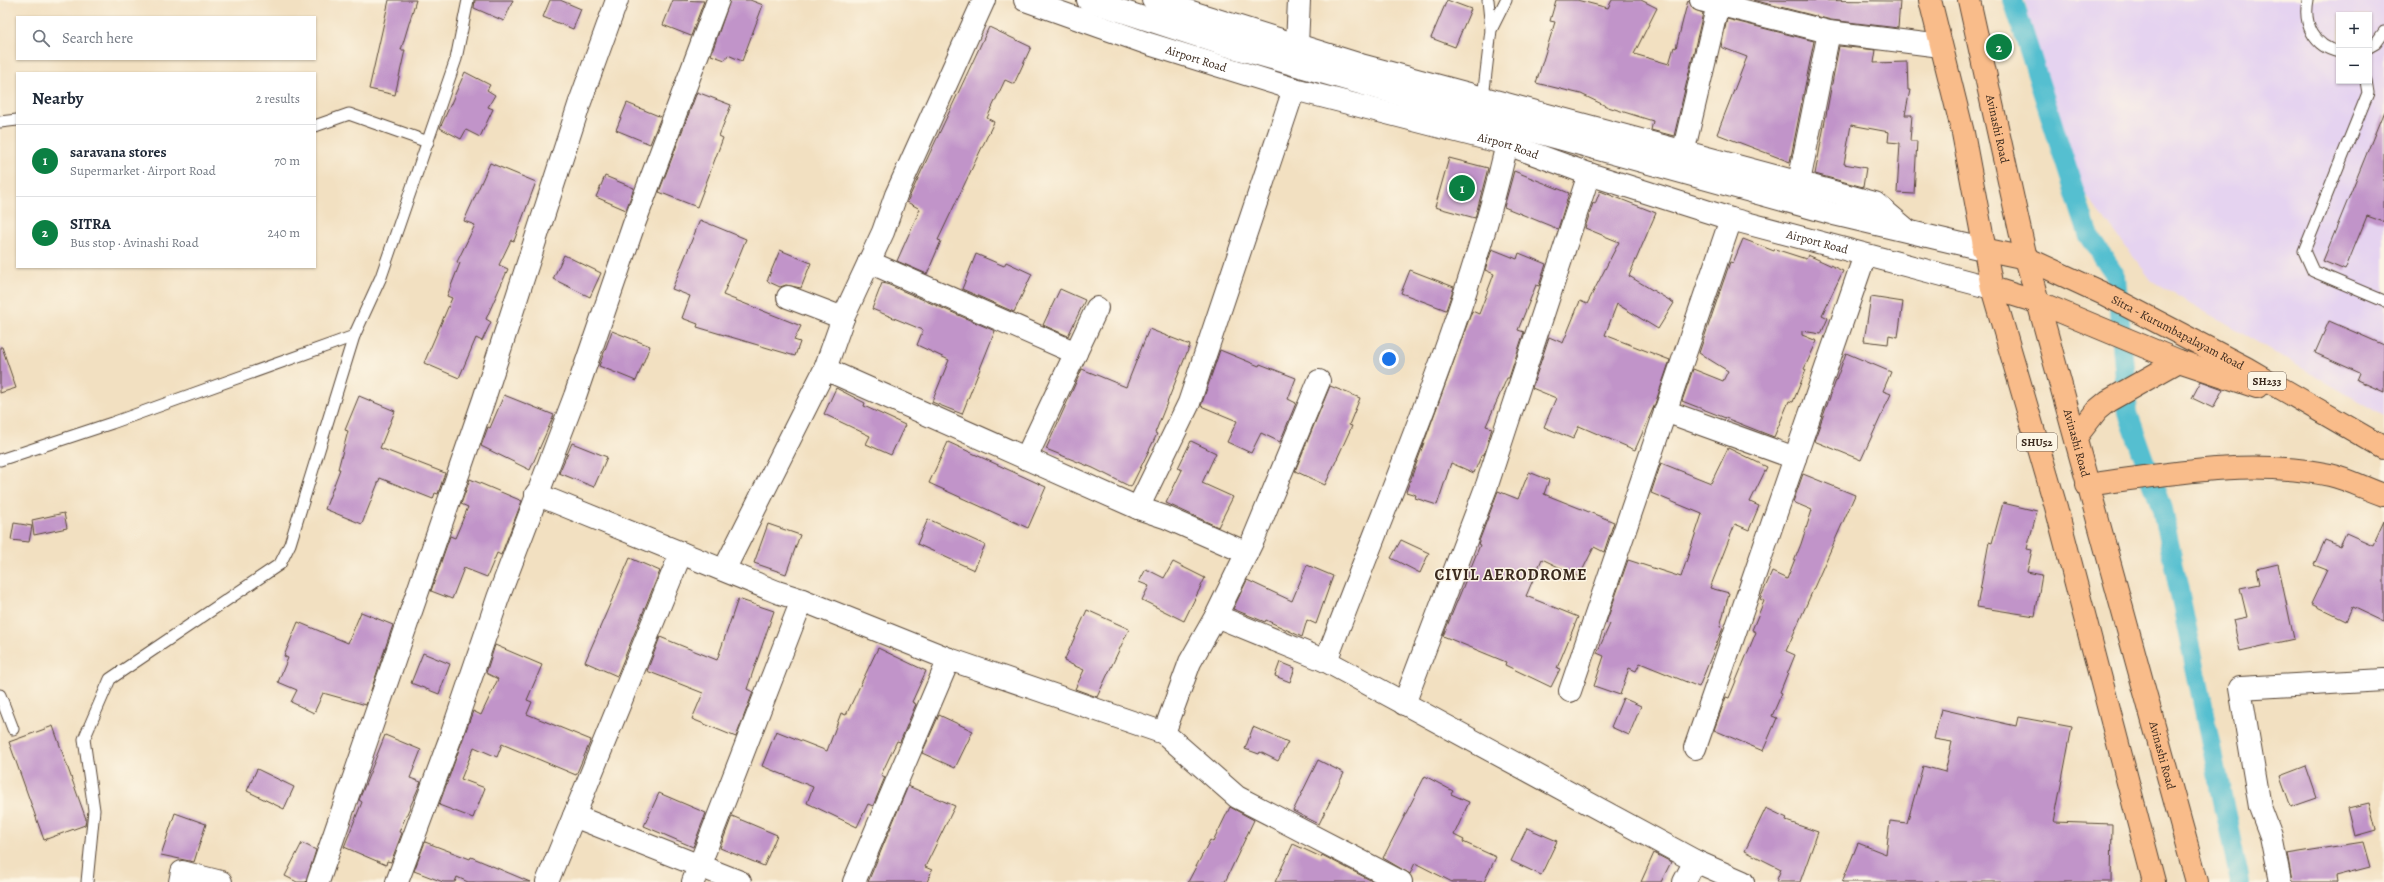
<!DOCTYPE html>
<meta charset="utf-8">
<style>
body{margin:0;font-family:Alegreya,serif;background:#f2f2f3;color:#1f2937}
.controls{position:absolute;right:12px;top:12px;display:grid;overflow:hidden;border-radius:0px;box-shadow:0 1px 3px #0004}
.controls button{width:36px;height:36px;display:grid;place-items:center;padding:0;border:0;border-bottom:1px solid #e0e1e3;background:#fff;color:#1f2937;font:20px sans-serif}
.you{position:absolute;left:1389px;top:359px;width:14px;height:14px;margin:-10px;border:3px solid #fff;border-radius:50%;background:#1a73e8;box-shadow:0 0 0 6px #1a73e833}
.badge{display:grid;place-items:center;width:26px;height:26px;border-radius:50%;background:#0b8043;color:#fff;font-size:13px;font-weight:700}
.pin{position:absolute;translate:-50% -50%;border:2px solid #fff;box-shadow:0 1px 4px #0006}
.list{margin:0;padding:0;list-style:none}
h2{display:flex;justify-content:space-between;align-items:center;height:52px;margin:0;padding:0 16px;font-size:17px}
h2 small{font-size:13px;font-weight:400;color:#747a83}
.list li{display:grid;grid-template-columns:26px 1fr auto;gap:12px;align-items:center;box-sizing:border-box;height:72px;padding:0 16px;border-top:1px solid #e0e1e3}
.list b{display:block;font-size:15px;white-space:nowrap}
.list p{margin:0;font-size:13px;white-space:nowrap;color:#747a83}
.list em{font-size:13px;font-style:normal;color:#747a83}
.icon{flex:none;width:22px;height:22px;fill:none;stroke:currentColor;stroke-width:2;stroke-linecap:round;stroke-linejoin:round}
.map{position:relative;flex:none;width:2384px;height:882px;overflow:hidden}
.search{position:absolute;background:#fff;box-shadow:0 1px 3px #0004;left:16px;top:16px;width:300px;height:44px;display:flex;align-items:center;gap:10px;box-sizing:border-box;padding:0 14px;border-radius:0px;color:#747a83;font-size:15px}
.panel{position:absolute;background:#fff;box-shadow:0 1px 3px #0004;left:16px;top:72px;width:300px;height:196px;border-radius:0px}
.map>svg:first-child{display:block}
</style>
<div class="map">
<svg width="2384" height="882" viewBox="0 0 2384 882">
<rect width="100%" height="100%" fill="#fcf5e5"/>
<filter id="ink" filterUnits="userSpaceOnUse"><feTurbulence type="fractalNoise" baseFrequency=".025" numOctaves="2"/><feDisplacementMap in="SourceGraphic" scale="8" xChannelSelector="R" yChannelSelector="G"/><feConvolveMatrix kernelMatrix="1 2 1 2 8 2 1 2 1" color-interpolation-filters="sRGB"/></filter>
<filter id="wash" filterUnits="userSpaceOnUse"><feTurbulence type="fractalNoise" baseFrequency=".012" numOctaves="4" result="noise"/><feDisplacementMap in="SourceGraphic" scale="16" xChannelSelector="R" yChannelSelector="G"/><feGaussianBlur stdDeviation="0.9" result="paint"/><feColorMatrix in="noise" values="0 0 0 0 0 0 0 0 0 0 0 0 0 0 0 0 0 1.4 0 .05"/><feComposite in="paint" operator="in"/></filter>
<g filter="url(#wash)">
<rect width="100%" height="100%" fill="#f2e0c1"/>
<path fill="#e5d3f0" fill-rule="evenodd" d="M 2025,0 L 2384,0 L 2384,416 L 2152,281 L 2058,159 ZM 2339,15 L 2369,15 L 2369,81 L 2339,81 Z"/>
<g fill="none" stroke-linecap="round" stroke-linejoin="round">
<polyline stroke="#55bfd0" stroke-width="20" points="2013,0 2088,234 2116,276 2128,413 2162,509 2240,882"/>
</g>
<g id="blocks">
<g fill="#c194c9">
<polygon points="389,0 416,0 401,50 405,50 395,95 369,89"/>
<polygon points="475,0 513,0 504,21 474,8"/>
<polygon points="550,0 560,0 581,9 573,29 543,17"/>
<polygon points="673,0 704,1 691,36 663,25"/>
<polygon points="730,0 750,0 763,5 742,61 728,55 725,60 711,55"/>
<polygon points="1447,0 1471,9 1455,47 1431,38"/>
<polygon points="1556,0 1577,0 1608,8 1612,0 1641,0 1657,8 1634,54 1669,64 1674,47 1676,48 1688,0 1693,9 1703,13 1674,136 1651,130 1653,121 1608,107 1581,94 1536,83 1555,22 1550,21"/>
<polygon points="1753,0 1900,1 1898,28 1831,20"/>
<polygon points="1727,19 1814,41 1790,162 1717,134 1747,57 1721,47"/>
<polygon points="989,27 1031,47 1014,84 1005,80 987,118 994,122 938,240 941,241 927,274 897,261 920,209 907,202"/>
<polygon points="1839,46 1876,50 1874,63 1907,62 1908,90 1910,90 1905,115 1912,115 1910,141 1917,141 1914,194 1897,193 1900,143 1888,142 1889,132 1851,125 1844,164 1866,168 1863,187 1815,174"/>
<polygon points="465,72 490,85 487,90 495,95 488,107 493,109 480,137 466,130 461,139 440,128"/>
<polygon points="697,92 731,105 719,136 723,138 697,207 659,192"/>
<polygon points="627,103 661,117 650,144 616,130"/>
<polygon points="2384,111 2384,222 2367,216 2345,270 2323,261"/>
<polygon points="1449,158 1488,168 1475,218 1435,207"/>
<polygon points="490,163 536,182 514,241 511,240 499,265 508,269 486,319 491,322 482,341 476,338 459,378 424,363 452,298 447,296 460,263 457,262 475,225 464,221"/>
<polygon points="1514,171 1569,193 1558,229 1504,207"/>
<polygon points="605,176 634,188 626,210 596,197"/>
<polygon points="1600,191 1656,213 1629,276 1674,303 1658,329 1617,304 1605,335 1670,360 1655,404 1635,450 1579,426 1573,439 1544,427 1556,398 1532,388 1549,337 1563,343 1580,301 1587,304 1619,242 1585,228 1593,203 1595,204"/>
<polygon points="700,220 746,239 723,295 801,326 794,340 800,342 795,356 697,327 698,324 682,318 690,296 672,289"/>
<polygon points="1743,239 1774,251 1775,249 1806,259 1808,255 1843,271 1822,315 1828,318 1821,334 1802,331 1802,335 1817,341 1804,369 1806,370 1793,402 1789,401 1774,437 1682,401 1693,369 1723,381 1728,371 1699,353 1730,262 1733,263"/>
<polygon points="1492,249 1517,259 1519,253 1546,264 1539,286 1536,285 1518,330 1524,332 1509,378 1507,378 1486,426 1492,428 1484,455 1482,454 1474,473 1451,463 1437,505 1415,498 1416,495 1406,492 1472,311 1479,314 1494,274 1485,270"/>
<polygon points="780,250 811,263 801,288 786,285 780,287 767,281"/>
<polygon points="976,254 1004,266 1006,262 1032,274 1014,312 962,289"/>
<polygon points="564,255 601,273 590,297 553,279"/>
<polygon points="1410,270 1454,287 1446,310 1401,293"/>
<polygon points="882,283 887,284 995,331 962,414 932,402 949,360 917,345 923,330 872,309"/>
<polygon points="1060,289 1085,300 1068,336 1043,325"/>
<polygon points="1871,297 1903,302 1898,337 1889,335 1888,344 1864,341"/>
<polygon points="2329,321 2384,345 2384,392 2357,380 2360,373 2315,353"/>
<polygon points="1149,329 1190,345 1155,433 1157,434 1131,487 1093,468 1046,449 1082,369 1126,387"/>
<polygon points="612,331 650,346 636,381 599,366"/>
<polygon points="0,347 2,347 16,388 0,393"/>
<polygon points="1220,350 1259,366 1260,364 1296,378 1288,399 1296,403 1280,442 1261,433 1251,453 1227,442 1237,421 1201,406"/>
<polygon points="1846,353 1891,372 1883,391 1891,394 1861,460 1814,441"/>
<polygon points="2201,381 2223,389 2213,408 2192,398"/>
<polygon points="1330,386 1360,398 1349,425 1352,426 1325,485 1295,471"/>
<polygon points="836,388 865,403 864,406 905,425 891,455 866,444 870,436 824,414"/>
<polygon points="504,395 554,415 530,470 481,446 488,427 490,428"/>
<polygon points="359,396 395,411 380,448 445,473 438,494 435,493 433,499 380,478 362,524 325,509 340,469 338,469 348,431 345,430"/>
<polygon points="1191,441 1216,453 1202,483 1233,497 1218,527 1166,503 1182,470 1178,468"/>
<polygon points="948,442 1046,487 1028,528 929,483"/>
<polygon points="572,443 607,457 594,487 559,473"/>
<polygon points="1728,448 1767,467 1750,502 1759,506 1749,530 1735,524 1710,588 1729,593 1720,627 1723,628 1699,687 1640,663 1636,671 1629,668 1620,695 1594,686 1604,656 1597,653 1610,624 1606,623 1628,560 1681,577 1702,514 1651,493 1661,463 1711,483"/>
<polygon points="1529,472 1549,480 1544,494 1614,522 1604,552 1594,547 1579,577 1542,559 1526,596 1578,617 1557,668 1560,669 1551,687 1505,665 1506,662 1443,636 1480,545 1478,544 1498,491 1518,499"/>
<polygon points="1803,474 1855,495 1786,651 1795,655 1780,692 1782,693 1772,716 1777,718 1763,751 1714,730 1726,697 1729,698 1756,632 1752,630 1764,601 1760,599 1772,572 1787,579 1801,544 1812,510 1793,502"/>
<polygon points="470,479 522,501 501,555 497,553 487,577 464,568 452,599 431,591 450,536 455,538 468,507 461,504"/>
<polygon points="2003,503 2037,511 2027,549 2032,550 2027,572 2042,575 2035,616 1977,607 1989,542 1992,543"/>
<polygon points="64,513 67,528 34,535 32,520"/>
<polygon points="928,519 985,545 974,570 917,544"/>
<polygon points="2384,521 2384,622 2352,607 2346,621 2311,604 2327,570 2314,565 2325,540 2340,546 2346,533 2373,545"/>
<polygon points="14,523 32,526 29,542 11,540"/>
<polygon points="768,524 800,535 786,574 754,563"/>
<polygon points="1401,540 1429,553 1420,573 1391,558"/>
<polygon points="630,558 660,571 617,676 585,662"/>
<polygon points="1173,562 1205,578 1184,621 1142,600 1149,586 1139,582 1146,569 1164,578"/>
<polygon points="2278,564 2294,639 2240,651 2233,620 2247,617 2240,588 2260,584 2257,569"/>
<polygon points="1307,565 1333,576 1316,624 1307,620 1302,637 1266,620 1265,622 1233,609 1247,580 1292,601"/>
<polygon points="738,599 774,611 747,689 753,692 736,737 692,719 703,693 647,671 660,637 717,660"/>
<polygon points="1087,610 1129,629 1097,697 1075,689 1084,670 1064,661"/>
<polygon points="361,612 393,625 366,705 323,693 314,713 291,702 297,690 278,682 288,658 284,656 298,622 348,643"/>
<polygon points="495,645 542,665 527,700 532,702 527,714 591,740 576,775 502,744 497,757 474,747 461,779 485,788 473,818 439,805 473,711 481,715 498,679 486,673"/>
<polygon points="878,648 926,671 912,702 916,704 900,742 897,741 881,775 885,777 873,806 868,804 857,827 807,803 813,787 762,766 776,731 827,751 841,713 846,715"/>
<polygon points="423,653 450,664 439,694 411,683"/>
<polygon points="1280,662 1295,668 1290,682 1275,676"/>
<polygon points="1623,698 1641,706 1629,735 1611,727"/>
<polygon points="1941,709 2016,726 2018,717 2072,727 2054,822 2112,824 2111,882 1842,882 1858,843 1886,854 1890,821 1907,823 1923,766 1945,772 1952,742 1934,739"/>
<polygon points="939,715 973,731 955,768 922,753"/>
<polygon points="53,726 86,819 85,825 44,840 9,742"/>
<polygon points="1253,727 1288,742 1278,761 1260,752 1259,754 1245,749"/>
<polygon points="385,735 421,750 410,778 421,782 399,832 402,833 391,862 387,861 386,865 344,847 362,802 359,800"/>
<polygon points="1318,760 1344,773 1319,824 1293,811"/>
<polygon points="2306,766 2317,798 2291,807 2280,776"/>
<polygon points="257,769 294,787 284,809 247,791"/>
<polygon points="1425,776 1453,791 1451,794 1469,802 1454,835 1464,840 1463,842 1496,857 1484,882 1452,882 1415,863 1410,874 1383,858"/>
<polygon points="908,786 955,806 925,867 932,870 927,882 868,882"/>
<polygon points="659,793 706,813 693,847 644,826"/>
<polygon points="2369,803 2376,830 2355,836 2348,808"/>
<polygon points="1230,807 1254,820 1225,882 1188,882 1210,840 1213,842"/>
<polygon points="1766,808 1787,818 1786,821 1818,832 1800,882 1776,882 1781,869 1745,851"/>
<polygon points="175,813 206,824 194,862 161,855"/>
<polygon points="732,816 777,835 764,866 720,848"/>
<polygon points="1527,828 1557,841 1541,875 1511,861"/>
<polygon points="425,842 470,859 471,857 530,882 468,882 457,877 455,882 443,882 414,871"/>
<polygon points="2363,842 2370,867 2335,876 2336,882 2292,882 2287,854"/>
<polygon points="302,843 316,850 306,882 297,882 285,876"/>
<polygon points="1293,844 1321,857 1322,855 1374,882 1275,882"/>
<polygon points="1654,853 1671,862 1661,882 1641,882"/>
</g>
</g>
</g>
<g filter="url(#ink)">
<use href="#blocks" fill-opacity="0" stroke="#564536" stroke-width="1"/>
<g fill="none" stroke-linecap="round" stroke-linejoin="round">
<g stroke="#564536" stroke-width="13">
<g id="service">
<polyline points="1488,0 1491,29"/>
<path d="M 2308,0 C 2303,24 2314,47 2339,52"/>
<polyline points="2369,47 2376,43 2384,32"/>
<polyline points="2366,81 2368,93 2304,251 2313,271 2384,301"/>
<polyline points="1483,98 1491,30 1506,0"/>
<polyline points="0,122 17,120"/>
<polyline points="315,126 349,114 428,142"/>
<polyline points="0,460 112,423 354,336 381,277 456,59 468,0"/>
<polyline points="0,695 13,729"/>
<polyline points="87,882 94,810 84,739 110,679 280,564 290,544 354,336"/>
</g>
</g>
<g stroke="#564536" stroke-width="24">
<g id="minor">
<polyline points="1153,0 1361,65 1875,203 1907,230"/>
<polyline points="1701,0 1829,32 1941,46"/>
<polyline points="1297,45 1299,0"/>
<polyline points="1683,153 1718,4"/>
<polyline points="1799,182 1829,32"/>
<polyline points="869,262 1076,353"/>
<polyline points="788,297 843,318"/>
<polyline points="825,369 843,318 883,232 896,195 984,0"/>
<polyline points="1665,411 1795,458"/>
<polyline points="1026,458 1097,308"/>
<path d="M 536,494 L 777,592 L 802,600 L 949,659 L 1164,733 L 1190,662 L 1216,616 L 1326,661 C 1390,491 1466,322 1507,144"/>
<polyline points="1138,508 1165,517 1247,553"/>
<polyline points="681,553 574,816 740,882"/>
<polyline points="724,570 825,369 1138,508 1189,403 1294,89"/>
<polyline points="1216,616 1254,538 1319,381"/>
<polyline points="1326,661 1695,861"/>
<polyline points="1570,691 1731,219"/>
<polyline points="1404,704 1487,485 1589,174"/>
<polyline points="1164,733 1237,797 1401,882"/>
<polyline points="1695,748 1865,255"/>
<polyline points="180,882 182,872 221,882"/>
<polyline points="318,882 484,399 580,102 617,0"/>
<polyline points="397,882 449,742 498,598 575,396 634,224 718,0"/>
<polyline points="547,882 574,816"/>
<polyline points="693,882 802,600"/>
<polyline points="854,882 949,659"/>
<polyline points="1684,882 1695,861 1743,882"/>
<polyline points="2280,882 2271,836 2260,807 2240,688 2384,680"/>
</g>
</g>
<g stroke="#564536" stroke-width="24">
<g id="tertiary">
<path id="s1" d="M 1025,0 L 1149,44 L 1294,89 L 1507,144 L 1589,174 L 1731,219 L 1992,288"/>
<polyline points="1088,0 1226,45 1395,93 1834,214 1983,249"/>
</g>
</g>
<g stroke="#564536" stroke-width="24">
<g id="primary">
<polyline points="1930,0 1963,133 1992,288 2056,507 2154,882"/>
<path id="s2" d="M 1969,0 L 2026,258 L 2197,882"/>
<path id="s3" d="M 1983,249 L 2026,258 L 2104,294 L 2246,368 L 2384,448"/>
<polyline points="1992,288 2040,303 2179,361 2257,387"/>
<polyline points="2076,437 2097,410 2108,401 2179,361"/>
<path d="M 2087,485 C 2168,474 2249,458 2330,475 C 2348,479 2366,489 2384,495"/>
</g>
</g>
<use href="#service" stroke="#fff" stroke-width="11"/>
<use href="#minor" stroke="#fff" stroke-width="22"/>
<use href="#tertiary" stroke="#fff" stroke-width="22"/>
<use href="#primary" stroke="#f9bc8a" stroke-width="22"/>
</g>
</g>
<g text-anchor="middle" dominant-baseline="central" stroke-width="3" stroke-linejoin="round" paint-order="stroke">
<g fill="#fcf5e5" stroke="#75675a" stroke-width="1">
<rect x="2248" y="372" width="38" height="18" rx="3"/>
<rect x="2017" y="433" width="40" height="18" rx="3"/>
</g>
<g font-size="11" font-weight="bold" fill="#3b2a1e">
<text x="2267" y="381">SH233</text>
<text x="2037" y="442">SHU52</text>
</g>
<g font-size="12" fill="#3b2a1e" stroke="#fcf5e5">
<text stroke="none"><textPath href="#s1" startOffset="181">Airport Road</textPath></text>
<text stroke="none"><textPath href="#s2" startOffset="132">Avinashi Road</textPath></text>
<text stroke="none"><textPath href="#s1" startOffset="505">Airport Road</textPath></text>
<text stroke="none"><textPath href="#s1" startOffset="829">Airport Road</textPath></text>
<text stroke="none"><textPath href="#s3" startOffset="213">Sitra - Kurumbapalayam Road</textPath></text>
<text stroke="none"><textPath href="#s2" startOffset="456">Avinashi Road</textPath></text>
<text stroke="none"><textPath href="#s2" startOffset="780">Avinashi Road</textPath></text>
</g>
<g font-size="16" font-weight="bold" letter-spacing="1" fill="#3b2a1e" stroke="#fcf5e5">
<text x="1511" y="575">CIVIL AERODROME</text>
</g>
</g>
</svg>
<div class="controls">
<button>+</button>
<button>−</button>
</div>
<div class="you"></div>
<div class="pin badge" style="left:1462px;top:188px">1</div>
<div class="pin badge" style="left:1999px;top:47px">2</div>
<div class="search"><svg class="icon" aria-label="search" viewBox="0 0 24 24"><circle cx="10" cy="10" r="6"/><path d="M15 15l6 6"/></svg>Search here</div>
<section class="panel">
<h2>Nearby<small>2 results</small></h2>
<ul class="list">
<li><span class="badge">1</span><div><b>saravana stores</b><p>Supermarket · Airport Road</p></div><em>70 m</em></li>
<li><span class="badge">2</span><div><b>SITRA</b><p>Bus stop · Avinashi Road</p></div><em>240 m</em></li>
</ul>
</section>
</div>
